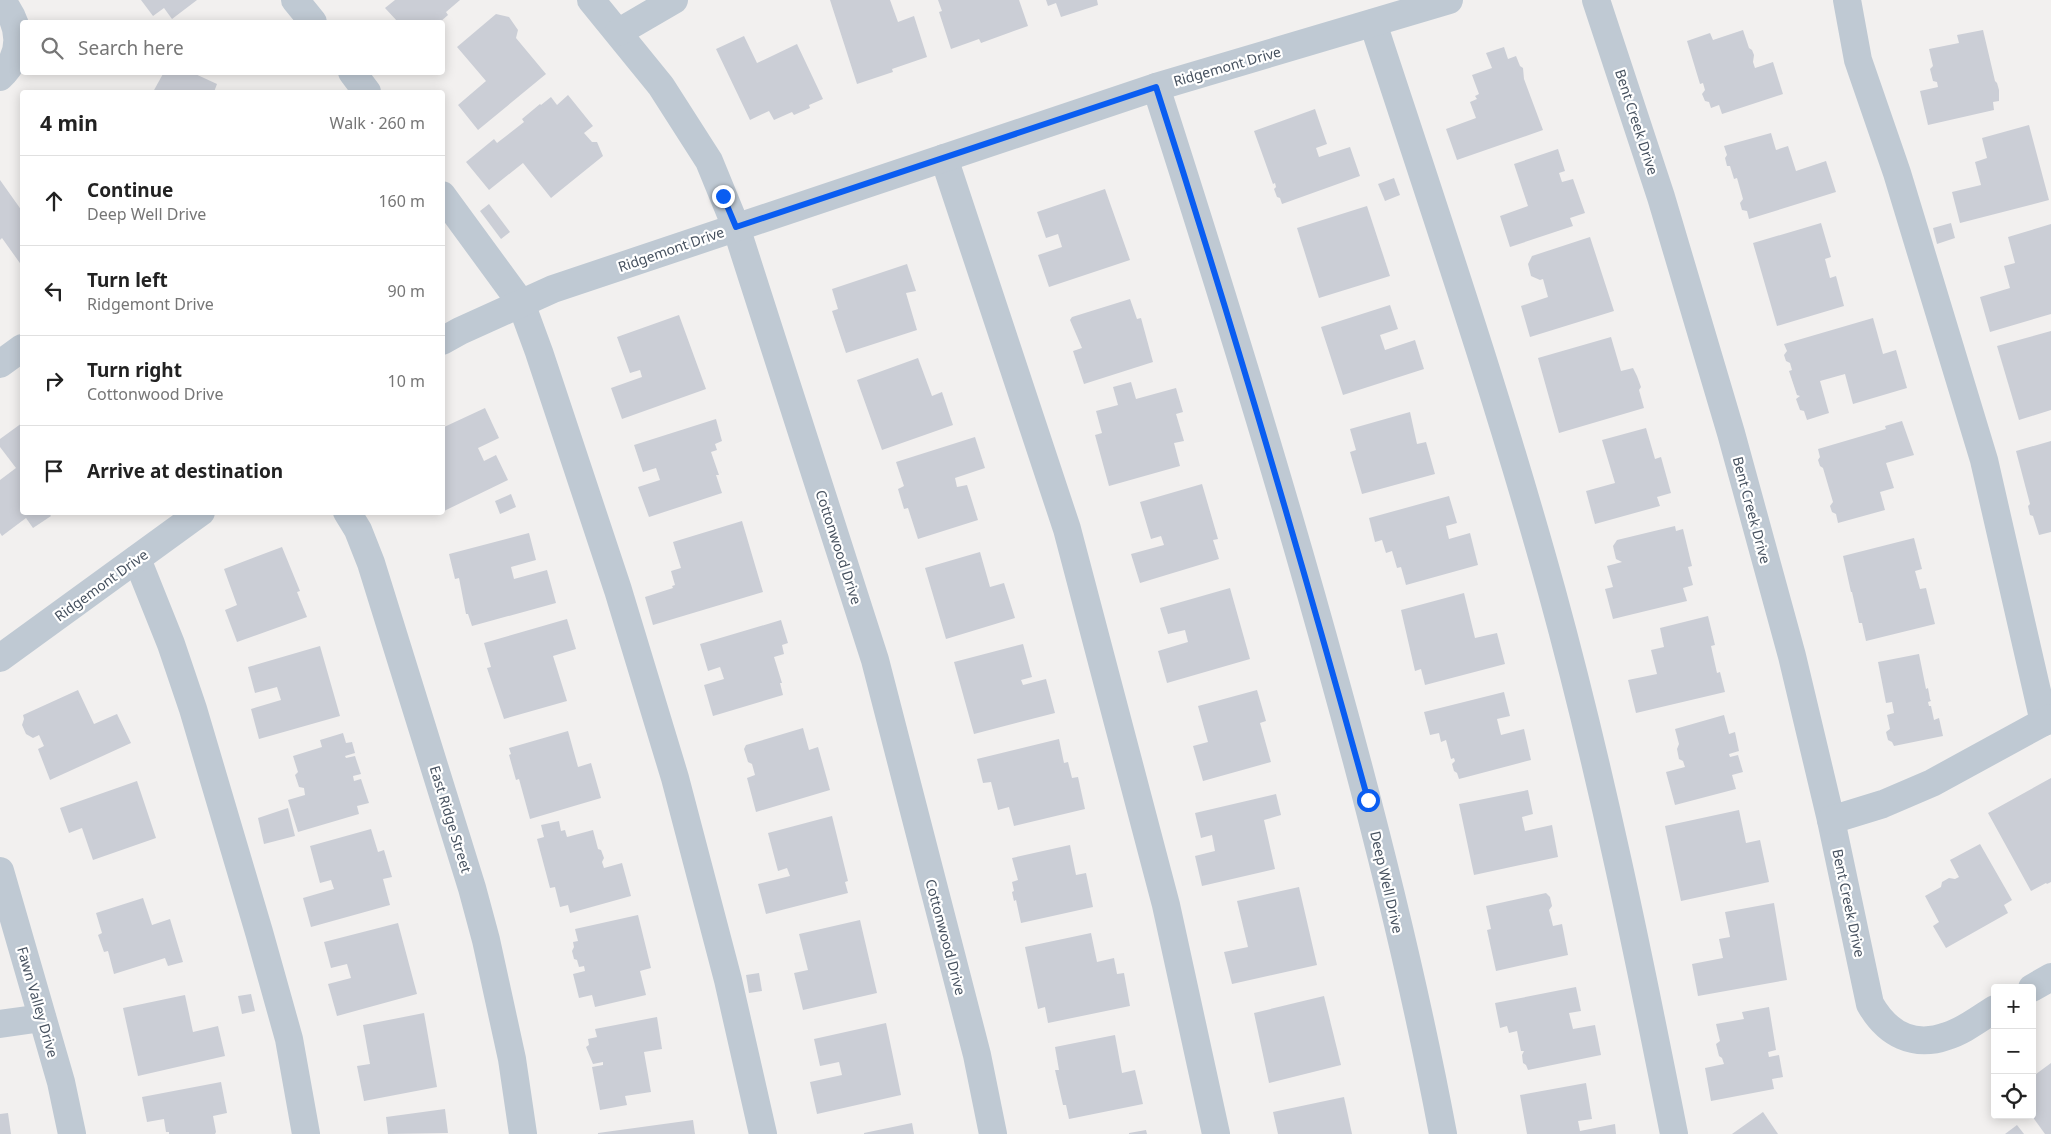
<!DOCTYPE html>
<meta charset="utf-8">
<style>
body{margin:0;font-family:"Noto Sans",sans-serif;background:#f2f2f2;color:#222}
.controls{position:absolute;right:15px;bottom:15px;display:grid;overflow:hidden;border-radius:5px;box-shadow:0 2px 12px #0003}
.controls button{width:45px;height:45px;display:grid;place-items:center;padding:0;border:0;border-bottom:1px solid #e0e0e0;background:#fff;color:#222;font:25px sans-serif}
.stop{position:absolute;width:15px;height:15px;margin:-11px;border:4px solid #0a5df1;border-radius:50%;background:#fff}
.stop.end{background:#0a5df1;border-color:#fff;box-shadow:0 1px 5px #0008}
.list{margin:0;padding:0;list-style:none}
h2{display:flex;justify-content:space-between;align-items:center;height:65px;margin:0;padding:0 20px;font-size:21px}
h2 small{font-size:16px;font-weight:400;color:#767676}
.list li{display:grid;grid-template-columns:32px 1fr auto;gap:15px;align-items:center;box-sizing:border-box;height:90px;padding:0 20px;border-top:1px solid #e0e0e0}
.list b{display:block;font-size:19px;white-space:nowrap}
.list p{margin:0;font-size:16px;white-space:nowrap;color:#767676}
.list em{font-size:16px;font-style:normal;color:#767676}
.icon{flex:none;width:28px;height:28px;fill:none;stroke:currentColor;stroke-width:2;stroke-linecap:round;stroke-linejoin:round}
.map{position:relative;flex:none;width:2051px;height:1134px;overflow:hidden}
.search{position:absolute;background:#fff;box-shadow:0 2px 12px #0003;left:20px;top:20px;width:425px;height:55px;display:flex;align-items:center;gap:12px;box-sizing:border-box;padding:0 18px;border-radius:5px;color:#767676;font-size:19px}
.panel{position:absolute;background:#fff;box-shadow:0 2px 12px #0003;left:20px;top:90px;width:425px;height:425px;border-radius:5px}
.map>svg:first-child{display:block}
</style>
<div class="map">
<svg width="2051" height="1134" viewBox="0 0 2051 1134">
<rect width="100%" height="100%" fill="#f2f0ef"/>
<g fill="#cbced6">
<polygon points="141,0 197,0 172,19 164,8 153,16"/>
<polygon points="395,0 460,0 446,12 448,15 440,22 398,22 385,8"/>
<polygon points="830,0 890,0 898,22 914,16 927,57 892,69 893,72 857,84"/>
<polygon points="938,0 1019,0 1028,26 981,43 979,39 951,49 939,12 942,11"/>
<polygon points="1046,0 1097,0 1098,5 1061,17 1056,3 1048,6"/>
<polygon points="496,14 509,17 518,30 516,38 546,74 478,130 458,105 486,81 457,47"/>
<polygon points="1743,30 1749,48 1752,50 1754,55 1753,62 1755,68 1773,62 1783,94 1722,114 1719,105 1711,108 1709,102 1705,101 1702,94 1705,90 1703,83 1700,84 1687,41 1710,33 1713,40"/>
<polygon points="1983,30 1995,81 1997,83 1999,90 1999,101 1993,102 1994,110 1928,125 1920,91 1938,87 1937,82 1933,81 1930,69 1933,66 1929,49 1959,43 1957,35"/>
<polygon points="744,36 757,63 797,44 823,99 809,105 810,108 794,115 792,112 774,120 769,111 750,120 716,49"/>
<polygon points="1504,47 1508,59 1516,56 1520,66 1523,68 1524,79 1543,130 1457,160 1446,129 1476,118 1470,102 1477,99 1475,96 1479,94 1472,75 1492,68 1486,53"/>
<polygon points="164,72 191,72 217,84 214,92 153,92"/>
<polygon points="568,95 593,126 584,133 592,142 597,142 603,156 551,198 523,163 489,190 466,162 494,139 497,143 524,122 522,119 540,104 541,105 551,97 557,105"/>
<polygon points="1315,109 1327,144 1316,148 1319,157 1350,147 1360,176 1282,204 1280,198 1277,197 1274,189 1276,187 1275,183 1273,184 1254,131"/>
<polygon points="2029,125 2049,200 1960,223 1952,192 1981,185 1975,162 1987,158 1982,138"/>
<polygon points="1771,133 1776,150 1788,146 1796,171 1826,161 1836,192 1749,219 1747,211 1742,210 1740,203 1743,199 1737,178 1734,179 1730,166 1727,166 1725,158 1727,155 1724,146"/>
<polygon points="1558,149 1565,171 1559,173 1562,182 1573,179 1585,213 1570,218 1573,226 1510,247 1500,216 1528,206 1514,164"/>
<polygon points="1394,178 1400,195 1385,201 1378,184"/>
<polygon points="0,180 22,211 22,266 2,238 0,240"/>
<polygon points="1105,189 1130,260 1049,287 1038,255 1062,247 1058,234 1046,238 1037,212"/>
<polygon points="489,204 510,232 501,239 480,211"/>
<polygon points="1367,206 1390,276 1319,298 1297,228"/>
<polygon points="1821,223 1831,257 1825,259 1830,278 1836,276 1844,306 1777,326 1753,243"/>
<polygon points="1951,223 1955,238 1937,244 1933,228"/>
<polygon points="2051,224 2051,314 1990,332 1980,297 2010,288 2004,266 2015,263 2008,237"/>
<polygon points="1590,237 1614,311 1530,337 1521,306 1548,297 1543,279 1540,280 1531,276 1528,264 1532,256"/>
<polygon points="907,264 916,291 906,293 917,330 846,353 832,311 838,309 832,289"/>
<polygon points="1130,299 1137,319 1141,318 1153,362 1084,384 1073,351 1082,348 1070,320 1072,317"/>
<polygon points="1390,305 1398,329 1380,335 1385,350 1415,340 1424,369 1343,395 1321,327"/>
<polygon points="679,315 706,389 622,419 611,388 642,377 640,370 630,373 617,337"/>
<polygon points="1873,318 1883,354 1896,350 1907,388 1853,404 1845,374 1820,381 1829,413 1807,420 1804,411 1800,410 1796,399 1800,396 1797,395 1789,371 1792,370 1790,363 1786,361 1784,355 1787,351 1784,344"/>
<polygon points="2051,331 2051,410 2019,420 1997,346"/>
<polygon points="1611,337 1621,371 1633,368 1637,376 1641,387 1639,390 1644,408 1559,433 1538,358"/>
<polygon points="918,358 932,396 942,392 953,425 882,450 857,380"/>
<polygon points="1131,382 1136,399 1176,388 1183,412 1176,414 1184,441 1174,443 1180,466 1109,486 1095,435 1102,433 1096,411 1118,405 1113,387"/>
<polygon points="485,408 499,438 478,448 484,461 496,455 508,480 442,512 442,428"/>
<polygon points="1410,412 1417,444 1426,442 1435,474 1362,494 1350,452 1356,450 1350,429"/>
<polygon points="716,419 722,441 715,444 717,450 711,452 719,475 716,475 722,493 649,517 638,487 660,480 656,468 643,472 634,445"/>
<polygon points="1902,421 1914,455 1886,463 1894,488 1880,492 1885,510 1838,523 1836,514 1832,512 1830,506 1833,502 1823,468 1820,466 1818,460 1820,457 1818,449 1886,429 1885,426"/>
<polygon points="22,423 22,512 48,512 51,516 33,528 26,518 2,536 0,533 0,480 16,468 0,447 0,439"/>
<polygon points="1646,428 1655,459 1661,457 1671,493 1657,497 1660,506 1595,524 1586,491 1615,483 1602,440"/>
<polygon points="975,437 985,468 955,478 957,487 967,485 978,520 918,539 908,508 904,509 898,489 904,486 896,462"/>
<polygon points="2051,441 2051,532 2039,535 2033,516 2030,515 2028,506 2030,504 2016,451"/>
<polygon points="1202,484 1218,539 1213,540 1219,559 1140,583 1131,554 1164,545 1161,536 1151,539 1140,502"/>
<polygon points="511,494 516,507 500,514 495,501"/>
<polygon points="1449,496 1457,523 1446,526 1449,539 1470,533 1478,565 1406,585 1401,567 1397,568 1392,551 1386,553 1382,540 1375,542 1369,518"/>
<polygon points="742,521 763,592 653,625 645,597 673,588 672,586 675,585 671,571 681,568 673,542"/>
<polygon points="1675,526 1676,531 1683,529 1692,566 1688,567 1693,585 1683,588 1687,601 1613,619 1605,589 1613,587 1607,566 1622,562 1616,559 1613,546 1617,540"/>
<polygon points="529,533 536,560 511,567 514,579 547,570 556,603 472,626 468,614 466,614 459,578 455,579 449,554"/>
<polygon points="1914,538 1922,569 1915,571 1920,589 1926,588 1935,624 1866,641 1862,623 1859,623 1852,592 1851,592 1843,556"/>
<polygon points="282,547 300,591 297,592 307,617 237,642 225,610 237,605 224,569"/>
<polygon points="980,552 990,587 1004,583 1015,618 946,639 925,568"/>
<polygon points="1230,588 1250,659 1167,683 1158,651 1188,642 1185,630 1168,634 1160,608"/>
<polygon points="1464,593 1475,638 1497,633 1505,664 1425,685 1421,669 1415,671 1401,610"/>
<polygon points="1708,616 1715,645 1711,646 1717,673 1720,672 1725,692 1636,713 1628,680 1657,674 1651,650 1664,647 1660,628"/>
<polygon points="567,619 576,649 553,656 567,701 504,719 487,668 491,667 484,643"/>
<polygon points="781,620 788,643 782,645 784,654 774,657 782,683 780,683 783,695 713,716 704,685 724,679 720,667 708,671 700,644"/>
<polygon points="1023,644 1032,677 1021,680 1023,685 1046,679 1055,713 974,734 954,662"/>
<polygon points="320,646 340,716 259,739 251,709 281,700 277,687 255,693 248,667"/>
<polygon points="1919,654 1926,689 1928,688 1930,699 1931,701 1928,702 1929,706 1931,706 1934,720 1939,718 1943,736 1894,746 1892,742 1888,740 1886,732 1890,729 1887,715 1894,713 1892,702 1886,703 1878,662"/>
<polygon points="78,690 94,724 117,714 131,743 50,780 38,749 44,746 39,735 33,738 26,734 22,725 24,719 23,715"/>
<polygon points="1257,690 1266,721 1260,723 1271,762 1203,781 1193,746 1208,742 1198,706"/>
<polygon points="1504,692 1510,716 1497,719 1501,735 1524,729 1531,760 1459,779 1457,773 1454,771 1452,764 1455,761 1454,758 1451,759 1446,740 1441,742 1439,733 1430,735 1424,712"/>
<polygon points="1724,715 1729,734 1735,732 1739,751 1729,754 1730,757 1738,755 1743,772 1732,775 1736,789 1675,805 1666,772 1685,767 1683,761 1679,759 1677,749 1679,744 1675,729"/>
<polygon points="803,728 809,750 818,747 830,790 756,812 747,778 755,775 752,764 748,762 744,749 746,745"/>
<polygon points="568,731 578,767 591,763 601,798 530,819 519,779 516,780 509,755 511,754 509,748"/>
<polygon points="343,733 346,743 352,742 355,753 345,756 346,758 355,756 361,774 353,776 354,781 361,779 369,803 357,806 359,814 298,832 288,800 305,795 304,788 299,787 295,775 298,772 293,756 322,747 320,740"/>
<polygon points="1059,739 1064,763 1068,762 1072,778 1078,777 1085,809 1014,826 1009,807 998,810 991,782 983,783 977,759"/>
<polygon points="2051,778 2051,882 2047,884 2046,883 2031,891 1988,813"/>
<polygon points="137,781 156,838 93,860 82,828 69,833 60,808"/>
<polygon points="1528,790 1533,814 1522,817 1525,831 1552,825 1558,857 1474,875 1459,804"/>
<polygon points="1276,794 1281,815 1264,820 1275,869 1202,886 1195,856 1215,851 1212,835 1201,838 1195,813"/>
<polygon points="288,808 295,836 264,844 258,818"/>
<polygon points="1739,810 1746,843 1760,840 1769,882 1681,901 1665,826"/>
<polygon points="832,816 848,881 845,882 848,893 766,914 758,884 790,876 787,868 778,871 768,833"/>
<polygon points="559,821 561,831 565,830 567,837 593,830 598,849 601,850 604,858 602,862 604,868 622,863 631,896 570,913 568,905 560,907 555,887 550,888 537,839 544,837 541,825"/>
<polygon points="371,829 378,852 384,850 392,877 383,879 390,905 311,927 303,898 334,889 331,880 320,883 310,846"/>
<polygon points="1980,844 2012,900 2004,905 2008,913 1946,948 1933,926 1939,922 1925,896 1941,887 1942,882 1949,878 1955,879 1959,877 1950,860"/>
<polygon points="1070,845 1076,875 1086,873 1093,907 1021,923 1016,900 1014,901 1012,892 1014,891 1012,882 1018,880 1012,858"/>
<polygon points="1299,887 1317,965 1232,984 1224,952 1248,947 1237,901"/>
<polygon points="1546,893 1550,897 1552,906 1549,910 1553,926 1562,924 1568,955 1496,971 1487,930 1491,929 1486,906"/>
<polygon points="143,898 152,925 170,919 183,962 168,966 165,958 114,974 108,951 104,952 98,935 102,933 96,913"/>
<polygon points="1774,903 1787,980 1698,996 1692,964 1723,958 1719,939 1730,937 1725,912"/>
<polygon points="638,915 651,968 640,971 646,995 595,1007 592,995 579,998 573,974 585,971 584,966 579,967 577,960 574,959 572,951 574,947 573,942 578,941 575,929"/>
<polygon points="860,920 877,993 803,1010 794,973 808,970 799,934"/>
<polygon points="398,923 417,994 337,1016 328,984 351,978 347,964 331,968 324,942"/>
<polygon points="1091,933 1097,962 1114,958 1117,974 1124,973 1130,1006 1048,1023 1045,1007 1038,1009 1025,947"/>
<polygon points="759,973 762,991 749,993 746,975"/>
<polygon points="1576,987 1581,1011 1569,1013 1573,1029 1595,1025 1601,1055 1528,1070 1526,1065 1523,1063 1522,1055 1524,1051 1521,1051 1517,1031 1509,1033 1507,1026 1500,1028 1495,1003"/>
<polygon points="251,994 255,1011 242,1014 238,996"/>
<polygon points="185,995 193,1032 218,1026 225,1056 138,1076 123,1008"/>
<polygon points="1324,996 1341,1065 1269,1083 1254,1013"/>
<polygon points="1769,1007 1776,1050 1768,1052 1769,1057 1779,1055 1783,1077 1772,1079 1774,1089 1711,1101 1705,1068 1724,1064 1722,1058 1719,1056 1716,1044 1720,1041 1716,1024 1744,1019 1742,1012"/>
<polygon points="424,1013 437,1087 364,1101 357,1066 370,1064 363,1025"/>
<polygon points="657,1017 662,1049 644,1052 651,1092 625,1096 627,1105 600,1110 592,1067 603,1065 603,1062 593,1064 586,1047 589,1045 588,1039 597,1037 595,1029"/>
<polygon points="886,1023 901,1095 817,1114 810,1082 842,1075 839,1062 820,1066 814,1039"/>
<polygon points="1115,1035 1122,1073 1135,1070 1143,1104 1069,1119 1066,1105 1063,1105 1055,1070 1059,1070 1055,1047"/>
<polygon points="2051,1063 2051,1134 2045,1134 2032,1116 2032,1077"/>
<polygon points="221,1082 227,1113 213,1116 216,1132 215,1134 169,1134 169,1132 166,1132 164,1119 147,1122 142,1097"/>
<polygon points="1586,1083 1592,1119 1578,1121 1580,1131 1615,1124 1616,1134 1527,1134 1520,1095"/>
<polygon points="1344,1097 1352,1134 1278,1134 1273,1112"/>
<polygon points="445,1109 448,1133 388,1134 386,1117"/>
<polygon points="1763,1112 1778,1134 1732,1134"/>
<polygon points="8,1113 11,1134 0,1134 0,1114"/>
<polygon points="693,1120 695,1134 598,1134 598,1133"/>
<polygon points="912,1123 914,1134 864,1134 864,1133"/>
<polygon points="2017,1125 2024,1134 2005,1134"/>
<polygon points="1146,1130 1147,1134 1129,1134 1129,1133"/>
</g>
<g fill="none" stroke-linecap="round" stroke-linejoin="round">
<g stroke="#bfc9d3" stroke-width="28">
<polyline points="295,0 313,22"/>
<polyline points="591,0 661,86 709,161 736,227 875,660 977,1055 993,1134"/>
<path d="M 1596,0 L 1661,197 L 1731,433 L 1792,656 L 1831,820 L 1870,1004 C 1887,1034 1914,1048 1947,1036 C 1964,1031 1980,1018 1995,1009"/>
<polyline points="1847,0 1858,60 1897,173 1984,460 2044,722"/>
<path d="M 1373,23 C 1435,212 1499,400 1552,592 C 1601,771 1638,952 1674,1134"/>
<polyline points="619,32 674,0"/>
<polyline points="352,72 367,92"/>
<path d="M 0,77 C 25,53 21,25 1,0"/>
<path d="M 1156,87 C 1219,283 1280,479 1334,677 C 1376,828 1414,980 1443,1134"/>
<polyline points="944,158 1067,529 1166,905 1216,1134"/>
<polyline points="442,195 521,303 539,352 618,590 675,778 728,980 763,1134"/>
<polyline points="442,341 460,331 553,289 1156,87 1449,0"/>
<polyline points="0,364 22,348"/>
<polyline points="347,512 358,530 371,563 472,888 486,940 512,1059 523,1134"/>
<polyline points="137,559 171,644 193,709 259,932 289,1039 306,1134"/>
<polyline points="0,658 201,512"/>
<polyline points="1831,820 1883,804 1932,783 2051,718"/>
<polyline points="0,871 61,1082 72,1134"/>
<polyline points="2032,988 2051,977"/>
<polyline points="0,1024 42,1018"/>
</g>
</g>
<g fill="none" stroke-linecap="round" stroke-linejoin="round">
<path stroke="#0a5df1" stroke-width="6" d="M 723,196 L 736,227 L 1156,87 C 1232,323 1302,561 1368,800"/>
</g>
<g text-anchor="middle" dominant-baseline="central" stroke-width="4.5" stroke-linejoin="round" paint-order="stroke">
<g font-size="14" fill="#46515f" stroke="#fff">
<text transform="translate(1227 66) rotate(-16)">Ridgemont Drive</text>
<text transform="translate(1637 122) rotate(72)">Bent Creek Drive</text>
<text transform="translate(671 249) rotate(-19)">Ridgemont Drive</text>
<text transform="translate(1752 510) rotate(75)">Bent Creek Drive</text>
<text transform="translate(839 547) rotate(72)">Cottonwood Drive</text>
<text transform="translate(101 585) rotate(-36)">Ridgemont Drive</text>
<text transform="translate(451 819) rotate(73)">East Ridge Street</text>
<text transform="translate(1387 882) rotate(77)">Deep Well Drive</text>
<text transform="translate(1849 903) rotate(78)">Bent Creek Drive</text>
<text transform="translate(946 937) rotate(75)">Cottonwood Drive</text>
<text transform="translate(38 1002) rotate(74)">Fawn Valley Drive</text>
</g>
</g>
</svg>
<div class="controls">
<button>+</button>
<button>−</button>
<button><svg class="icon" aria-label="locate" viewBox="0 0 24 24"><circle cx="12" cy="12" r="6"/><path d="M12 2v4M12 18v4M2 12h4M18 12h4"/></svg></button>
</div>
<div class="stop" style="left:1368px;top:800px"></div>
<div class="stop end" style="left:723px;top:196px"></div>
<div class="search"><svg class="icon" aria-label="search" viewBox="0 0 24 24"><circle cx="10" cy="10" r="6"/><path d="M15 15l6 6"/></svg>Search here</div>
<section class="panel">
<h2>4 min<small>Walk · 260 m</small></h2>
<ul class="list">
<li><svg class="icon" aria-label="ahead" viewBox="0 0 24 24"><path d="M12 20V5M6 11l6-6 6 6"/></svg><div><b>Continue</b><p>Deep Well Drive</p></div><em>160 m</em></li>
<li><svg class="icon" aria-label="left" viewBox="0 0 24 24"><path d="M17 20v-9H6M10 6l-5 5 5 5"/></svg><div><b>Turn left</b><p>Ridgemont Drive</p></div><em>90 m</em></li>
<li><svg class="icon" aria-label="right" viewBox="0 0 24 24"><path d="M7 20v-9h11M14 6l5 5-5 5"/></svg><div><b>Turn right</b><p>Cottonwood Drive</p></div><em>10 m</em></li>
<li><svg class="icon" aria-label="arrive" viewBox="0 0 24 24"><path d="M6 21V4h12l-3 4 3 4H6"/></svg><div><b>Arrive at destination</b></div></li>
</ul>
</section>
</div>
